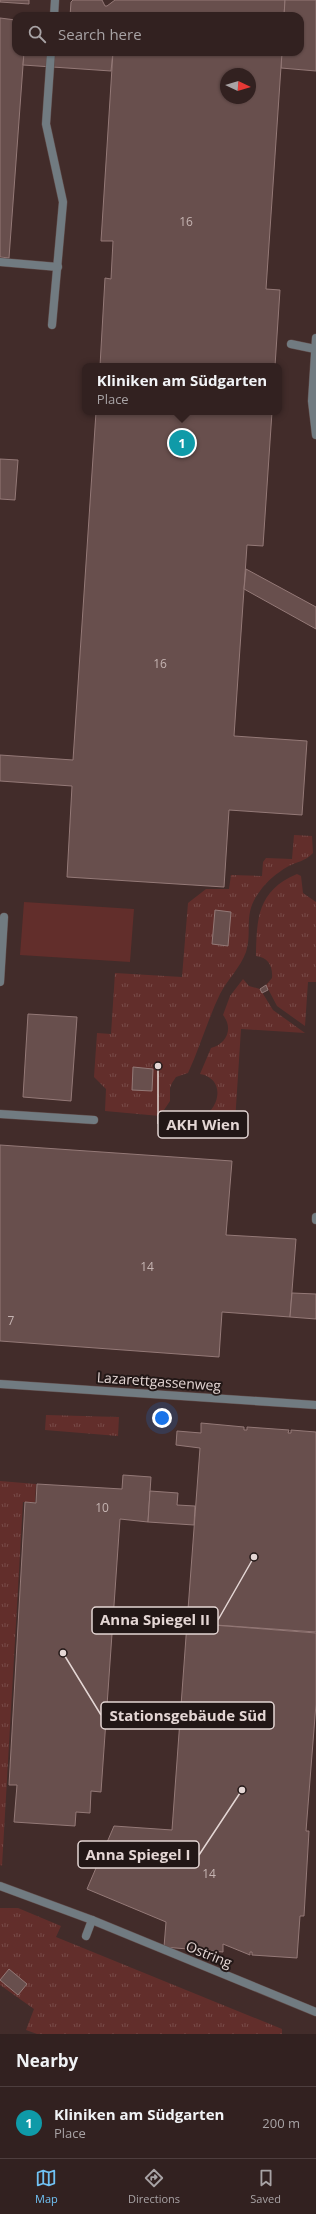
<!DOCTYPE html>
<meta charset="utf-8">
<style>
body{margin:0;font-family:"Open Sans",sans-serif;background:#3a2929;color:#f1f3f6}
.compass{position:absolute;left:220px;top:68px;width:36px;height:36px;border-radius:50%;background:#322120;box-shadow:0 1px 3px #0004;rotate:94deg}
.you{position:absolute;left:162px;top:1418px;width:14px;height:14px;margin:-10px;border:3px solid #fff;border-radius:50%;background:#1a73e8;box-shadow:0 0 0 6px #1a73e833}
.badge{display:grid;place-items:center;width:26px;height:26px;border-radius:50%;background:#70c2f4;color:#fff;font-size:13px;font-weight:700}
.pin{position:absolute;translate:-50% -50%;border:2px solid #fff;box-shadow:0 1px 4px #0006}
.popup{position:absolute;left:82px;top:363px;width:200px;height:52px;box-sizing:border-box;display:grid;place-content:center;border-radius:8px;background:#322120;filter:drop-shadow(0 1px 3px #0005);font-size:13px;white-space:nowrap;color:#a8a3a5}
.popup b{font-size:15px;color:#f1f3f6}
.popup::after{content:'';position:absolute;left:50%;top:100%;margin-left:-8px;border:8px solid transparent;border-top-color:#322120}
.list{margin:0;padding:0;list-style:none}
h2{display:flex;justify-content:space-between;align-items:center;height:52px;margin:0;padding:0 16px;font-size:17px}
h2 small{font-size:13px;font-weight:400;color:#a8a3a5}
.list li{display:grid;grid-template-columns:26px 1fr auto;gap:12px;align-items:center;box-sizing:border-box;height:72px;padding:0 16px;border-top:1px solid #4d3e3e}
.list b{display:block;font-size:15px;white-space:nowrap}
.list p{margin:0;font-size:13px;white-space:nowrap;color:#a8a3a5}
.list em{font-size:13px;font-style:normal;color:#a8a3a5}
.icon{flex:none;width:22px;height:22px;fill:none;stroke:currentColor;stroke-width:2;stroke-linecap:round;stroke-linejoin:round}
.map{position:relative;flex:none;width:316px;height:2034px;overflow:hidden}
.search{position:absolute;background:#322120;box-shadow:0 1px 3px #0004;left:12px;right:12px;top:12px;height:44px;display:flex;align-items:center;gap:10px;box-sizing:border-box;padding:0 14px;border-radius:12px;color:#a8a3a5;font-size:15px}
.sheet{height:124px;background:#322120}
nav{display:flex;justify-content:space-around;align-items:center;box-sizing:border-box;height:56px;border-top:1px solid #4d3e3e;background:#322120;font-size:11px;color:#a8a3a5}
nav a{display:grid;justify-items:center;gap:2px}
nav .on{color:#70c2f4}
.map>svg:first-child{display:block}
</style>
<div class="map">
<svg width="316" height="2034" viewBox="0 0 316 2034">
<defs>
<pattern id="grass-tufts" width="24" height="20" patternUnits="userSpaceOnUse"><rect width="24" height="20" fill="#622e2b"/><path d="M3 7l-1-3M5 7V3M7 7l1-3M15 17l-1-3M17 17v-4M19 17l1-3" fill="none" stroke="#784c49"/></pattern>
</defs>
<rect width="100%" height="100%" fill="#422c2a"/>
<g fill="url(#grass-tufts)">
<path d="M 294,835 L 312,836 L 313,853 C 304,862 298,861 287,867 C 277,873 267,881 260,891 C 242,914 253,930 246,952 C 240,968 228,979 220,994 C 208,1019 200,1047 188,1073 L 176,1077 L 172,1083 L 170,1088 L 170,1101 L 160,1116 L 105,1111 L 106,1089 L 94,1077 L 97,1033 L 111,1034 L 115,973 L 182,977 L 188,903 L 206,889 L 229,889 L 231,875 L 262,876 L 263,862 L 266,858 L 292,859 Z"/>
<path d="M 297,874 L 301,876 L 303,893 L 316,902 L 316,982 L 308,982 L 305,1026 L 277,1006 L 266,985 L 272,978 C 273,966 268,957 256,956 C 257,918 257,891 297,874 Z"/>
<path d="M 243,979 L 249,986 L 260,989 L 273,1010 L 305,1033 L 241,1029 L 235,1122 L 175,1117 L 179,1110 C 206,1140 238,1081 200,1074 L 211,1048 C 226,1044 234,1029 223,1015 L 230,996 Z"/>
<polygon points="46,1415 119,1417 118,1436 45,1430"/>
<polygon points="0,1481 36,1484 35,1502 23,1502 2,1866 0,1865"/>
<polygon points="0,1908 18,1908 61,1926 56,1937 282,2029 282,2034 37,2034 26,2030 34,2009 0,1985"/>
</g>
<polygon fill="#622e2b" points="24,902 134,909 130,962 20,955"/>
<g fill="#684f4d" stroke="#947977" fill-rule="evenodd">
<polygon points="0,0 29,0 29,4 0,2"/>
<polygon points="73,0 102,0 105,6 107,6 115,0 285,0 284,16 70,16 71,2"/>
<polygon points="285,0 316,0 316,71 281,68 282,52 300,52 300,16 284,16"/>
<polygon points="0,18 16,20 16,52 24,52 9,258 0,257"/>
<polygon points="24,52 113,52 111,71 23,65"/>
<path d="M 113,52 L 282,52 L 266,289 L 280,290 L 275,366 L 100,366 L 105,278 L 111,279 L 113,241 L 101,241 ZM 226,74 L 250,74 L 250,98 L 226,98 Z"/>
<polygon points="96,412 272,412 263,546 247,545 234,736 307,741 302,815 229,810 224,887 67,877 72,786 0,781 0,755 73,760"/>
<polygon points="0,459 18,460 15,500 0,499"/>
<polygon points="246,569 316,607 316,629 244,589"/>
<polygon points="215,910 231,912 228,946 212,944"/>
<polygon points="266,985 268,990 262,993 260,989"/>
<polygon points="28,1014 77,1017 71,1101 23,1097"/>
<polygon points="133,1067 153,1069 152,1091 132,1090"/>
<polygon points="0,1145 232,1161 226,1235 296,1239 290,1317 222,1312 219,1357 0,1341"/>
<polygon points="292,1293 316,1294 316,1319 290,1317"/>
<polygon points="201,1423 244,1427 244,1430 247,1430 247,1427 289,1430 288,1433 291,1433 291,1430 316,1432 316,1632 187,1623 200,1448 176,1445 177,1431 201,1433"/>
<polygon points="123,1475 151,1477 148,1522 120,1519 101,1792 91,1791 90,1813 76,1812 75,1826 14,1822 17,1785 9,1785 25,1502 36,1503 37,1484 122,1489"/>
<polygon points="150,1491 178,1493 177,1505 195,1506 194,1525 148,1522"/>
<polygon points="187,1623 316,1633 316,1704 306,1831 309,1831 304,1916 300,1916 297,1958 252,1955 252,1952 250,1952 250,1955 223,1944 223,1952 164,1947 166,1922 87,1889 114,1826 172,1830"/>
<polygon points="9,1969 27,1984 18,1995 0,1980"/>
</g>
<g fill="none" stroke-linecap="round" stroke-linejoin="round">
<g stroke="#5f4b49" stroke-width="9">
<g id="service">
<polyline points="54,16 55,0"/>
<polyline points="51,52 46,124 63,202 52,325"/>
<polyline points="0,262 58,267"/>
<polyline points="316,338 312,401 316,435"/>
<polyline points="291,344 315,349"/>
<polyline points="0,982 4,917"/>
<polyline points="0,1114 94,1120"/>
<polyline points="316,1217 316,1220"/>
<polyline points="0,1384 316,1405"/>
<polyline points="0,1886 92,1920 316,2012"/>
<polyline points="86,1936 92,1920"/>
</g>
</g>
<use href="#service" stroke="#717b81" stroke-width="8"/>
</g>
<g text-anchor="middle" dominant-baseline="central" stroke-width="4" stroke-linejoin="round" paint-order="stroke">
<g font-size="12" fill="#c5b4b2">
<text x="186" y="221">16</text>
<text x="160" y="663">16</text>
<text x="147" y="1266">14</text>
<text x="11" y="1320">7</text>
<text x="102" y="1507">10</text>
<text x="209" y="1873">14</text>
</g>
<g font-size="14" fill="#e4d6d4" stroke="#221716">
<text transform="translate(159 1381) rotate(4)">Lazarettgassenweg</text>
<text transform="translate(209 1954) rotate(22)">Ostring</text>
</g>
</g>
<path fill="none" stroke="#e4d6d4" stroke-width="1.5" d="M158 1066L158 1124M254 1557L218 1620M63 1653L101 1715M242 1790L199 1855"/>
<g fill="#e4d6d4" stroke="#221716" stroke-width="1.5">
<circle cx="158" cy="1066" r="4"/>
<circle cx="254" cy="1557" r="4"/>
<circle cx="63" cy="1653" r="4"/>
<circle cx="242" cy="1790" r="4"/>
</g>
<g fill="#221716" stroke="#e4d6d4" stroke-width="1.5">
<rect x="158" y="1111" width="90" height="27" rx="4"/>
<rect x="92" y="1607" width="126" height="27" rx="4"/>
<rect x="101" y="1702" width="173" height="27" rx="4"/>
<rect x="78" y="1841" width="121" height="27" rx="4"/>
</g>
<g font-size="15" text-anchor="middle" font-weight="bold" fill="#e4d6d4">
<text x="203" y="1130">AKH Wien</text>
<text x="155" y="1625">Anna Spiegel II</text>
<text x="188" y="1721">Stationsgebäude Süd</text>
<text x="138" y="1860">Anna Spiegel I</text>
</g>
</svg>
<svg class="compass" viewBox="-18 -18 36 36"><path d="M0-13l5 13h-10z" fill="#e53935"/><path d="M0 13l5-13h-10z" fill="#a8a3a5"/></svg>
<div class="you"></div>
<div class="pin badge" style="left:182px;top:443px;background:#0f9aa8">1</div>
<div class="popup"><b>Kliniken am Südgarten</b>Place</div>
<div class="search"><svg class="icon" aria-label="search" viewBox="0 0 24 24"><circle cx="10" cy="10" r="6"/><path d="M15 15l6 6"/></svg>Search here</div>
</div>
<section class="sheet">
<h2>Nearby<small></small></h2>
<ul class="list">
<li><span class="badge" style="background:#0f9aa8">1</span><div><b>Kliniken am Südgarten</b><p>Place</p></div><em>200 m</em></li>
</ul>
</section>
<nav>
<a class="on"><svg class="icon" aria-label="map" viewBox="0 0 24 24"><path d="M3 6l6-2 6 2 6-2v14l-6 2-6-2-6 2zM9 4v14M15 6v14"/></svg>Map</a>
<a><svg class="icon" aria-label="directions" viewBox="0 0 24 24"><path d="M12 3l9 9-9 9-9-9zM9 14v-3h6M13 9l2 2-2 2"/></svg>Directions</a>
<a><svg class="icon" aria-label="saved" viewBox="0 0 24 24"><path d="M7 4h10v16l-5-4-5 4z"/></svg>Saved</a>
</nav>
